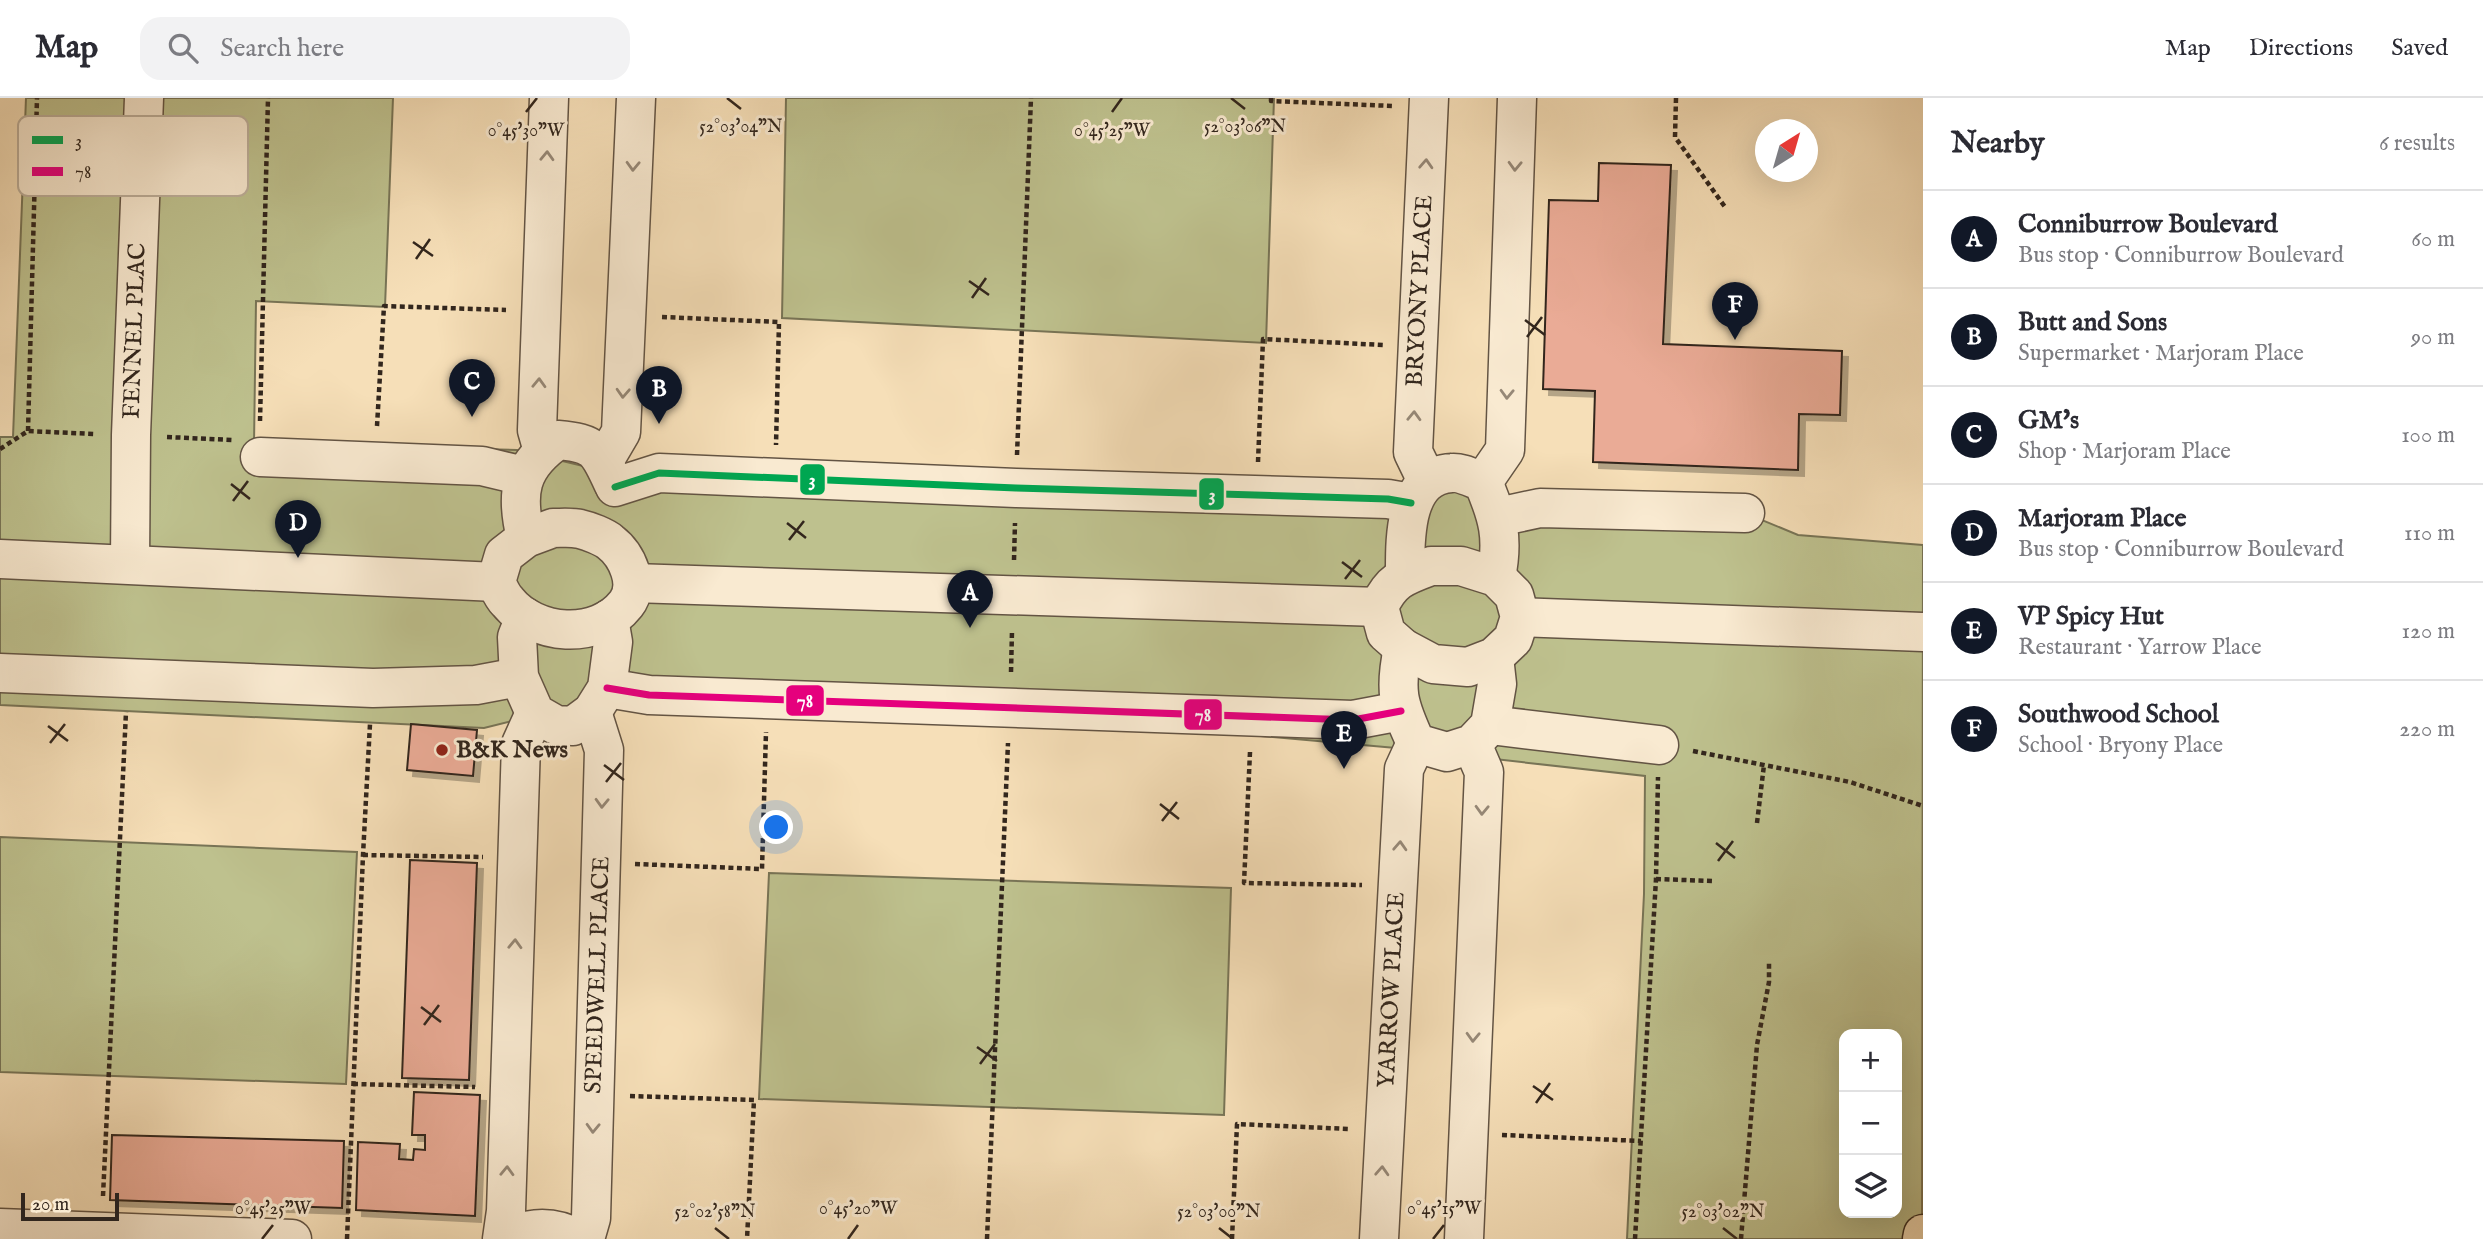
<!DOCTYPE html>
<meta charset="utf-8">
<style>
body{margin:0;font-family:"IM FELL English",serif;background:#f2f2f3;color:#2b2b33}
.controls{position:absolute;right:21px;bottom:21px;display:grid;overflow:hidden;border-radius:14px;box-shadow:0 7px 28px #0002}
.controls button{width:63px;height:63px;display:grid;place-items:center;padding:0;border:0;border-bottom:2px solid #e1e1e2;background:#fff;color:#2b2b33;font:35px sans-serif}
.compass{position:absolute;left:1755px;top:21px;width:63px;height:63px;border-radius:50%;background:#fff;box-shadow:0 7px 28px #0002;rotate:37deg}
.scale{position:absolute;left:21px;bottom:18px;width:98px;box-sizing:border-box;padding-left:7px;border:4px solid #32261d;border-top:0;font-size:19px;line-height:24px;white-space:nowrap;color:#32261d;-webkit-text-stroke:5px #f9ead1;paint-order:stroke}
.you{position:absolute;left:777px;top:730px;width:24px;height:24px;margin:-18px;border:5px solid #fff;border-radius:50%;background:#1a73e8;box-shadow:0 0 0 10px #1a73e833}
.badge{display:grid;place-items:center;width:46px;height:46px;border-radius:50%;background:#111827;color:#fff;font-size:23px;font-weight:700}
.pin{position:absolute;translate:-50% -58px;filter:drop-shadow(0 2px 4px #0008)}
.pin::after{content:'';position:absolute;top:37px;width:24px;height:21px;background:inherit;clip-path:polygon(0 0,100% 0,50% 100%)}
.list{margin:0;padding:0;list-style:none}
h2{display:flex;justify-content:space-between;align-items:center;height:91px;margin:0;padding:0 28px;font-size:30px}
h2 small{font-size:23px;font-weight:400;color:#7c7c81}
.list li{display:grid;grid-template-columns:46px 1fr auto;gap:21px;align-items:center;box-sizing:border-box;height:98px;padding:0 28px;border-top:2px solid #e1e1e2}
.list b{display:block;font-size:26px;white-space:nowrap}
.list p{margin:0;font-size:23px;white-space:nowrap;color:#7c7c81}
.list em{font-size:23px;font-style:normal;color:#7c7c81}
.icon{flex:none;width:38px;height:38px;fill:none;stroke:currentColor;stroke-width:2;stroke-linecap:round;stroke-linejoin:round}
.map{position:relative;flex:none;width:1923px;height:1141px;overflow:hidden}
header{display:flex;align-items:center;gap:42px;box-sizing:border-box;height:98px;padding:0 35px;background:#fff;border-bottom:2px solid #e1e1e2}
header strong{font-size:33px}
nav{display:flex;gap:38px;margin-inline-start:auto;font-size:24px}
.search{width:490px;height:63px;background:#f2f2f3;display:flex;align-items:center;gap:18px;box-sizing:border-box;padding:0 24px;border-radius:21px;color:#7c7c81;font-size:26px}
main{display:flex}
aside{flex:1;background:#fff}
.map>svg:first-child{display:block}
</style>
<header>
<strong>Map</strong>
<div class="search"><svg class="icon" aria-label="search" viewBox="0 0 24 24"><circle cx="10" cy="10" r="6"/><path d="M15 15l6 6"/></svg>Search here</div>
<nav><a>Map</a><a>Directions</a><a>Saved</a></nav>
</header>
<main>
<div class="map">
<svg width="1923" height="1141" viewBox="0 0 1923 1141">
<defs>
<filter id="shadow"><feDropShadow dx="6" dy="6" stdDeviation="0" flood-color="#0004"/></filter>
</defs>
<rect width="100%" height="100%" fill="#f6dfb8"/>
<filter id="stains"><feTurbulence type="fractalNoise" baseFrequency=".00286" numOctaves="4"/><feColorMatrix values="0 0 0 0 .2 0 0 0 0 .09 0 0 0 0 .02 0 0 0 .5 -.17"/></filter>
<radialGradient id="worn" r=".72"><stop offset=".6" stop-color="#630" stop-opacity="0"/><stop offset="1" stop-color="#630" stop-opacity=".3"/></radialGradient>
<g fill="#bec18e" stroke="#787456" stroke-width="2" fill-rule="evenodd">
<path d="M 26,0 L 393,0 L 385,209 L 256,203 L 254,346 L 517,352 L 678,391 L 1397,398 L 1505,352 L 1498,419 L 1745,415 L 1798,437 L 1923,447 L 1922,1141 L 1627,1141 L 1644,796 L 1645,678 L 1396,650 L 665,585 L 484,630 L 0,607 L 0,339 L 13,339 ZM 1844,936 L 1897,936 L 1897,1115 L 1844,1115 Z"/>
<polygon points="786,0 1274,0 1266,245 782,220"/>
<polygon points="0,739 357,754 346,986 0,974"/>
<polygon points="769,775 1231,790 1224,1017 759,1001"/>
</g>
<g fill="#eaab96" stroke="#32261d" stroke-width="2" filter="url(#shadow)">
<polygon points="1599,65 1671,67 1663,246 1842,253 1840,317 1799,316 1798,372 1593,364 1595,293 1543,291 1549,102 1598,103"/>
<polygon points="411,626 477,632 473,678 407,672"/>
<polygon points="410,762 477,765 469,982 402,980"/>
<polygon points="414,994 480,997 475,1118 356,1112 358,1044 400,1046 399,1061 413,1062 414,1051 425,1052 425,1037 412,1037"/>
<polygon points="112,1037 344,1043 342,1110 110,1102"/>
</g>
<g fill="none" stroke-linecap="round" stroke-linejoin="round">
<g stroke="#635444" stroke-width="41">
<g id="minor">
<polyline points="543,353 537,332 549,0"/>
<polyline points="260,359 482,368 524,378"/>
<polyline points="604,363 621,334 636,0"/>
<polyline points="1427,383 1413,354 1429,0"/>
<polyline points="1483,384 1505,352 1517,0"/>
<polyline points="615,389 659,375 1016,390 1388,401 1411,405"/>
<polyline points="1498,419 1540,410 1745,415"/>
<path d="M 553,430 C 562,430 572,429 580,431 C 589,433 604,439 610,444 C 627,457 641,487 626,506 C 597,543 535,538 507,503 C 502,498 499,490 496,484 L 504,457 L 526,440 Z"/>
<path d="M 526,440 C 515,395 519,369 558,342 C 595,345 598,352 613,385"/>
<polyline points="0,461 496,484"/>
<polyline points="130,465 131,337 144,0"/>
<path d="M 1431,468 L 1461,468 L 1496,479 L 1514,497 L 1520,519 L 1513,541 L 1494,559 L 1468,569 L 1433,566 L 1403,550 L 1386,535 L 1379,509 C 1391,482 1404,478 1431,468 Z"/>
<path d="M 1405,477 C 1405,443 1403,377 1452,375 C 1461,374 1474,381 1483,384 C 1498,419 1504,440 1496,479"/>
<polyline points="633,485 1379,509"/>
<polyline points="525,519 517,539 519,579 535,615 556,627 573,628 592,614 607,590 613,544 609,521"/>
<polyline points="1520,519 1923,534"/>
<path d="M 1403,550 C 1394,593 1398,606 1416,645 L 1447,654 L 1472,646 L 1490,627 L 1497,586 L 1494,559"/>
<polyline points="0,575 373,590 476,587 519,579"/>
<polyline points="607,590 649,597 1353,622 1401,613"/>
<polyline points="1490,627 1659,647"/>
<polyline points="0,1130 292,1141"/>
<polyline points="502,1141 506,1113 521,646 535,615"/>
<path d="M 505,1141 C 530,1128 553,1127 578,1141"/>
<polyline points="585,1141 591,1120 604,652 592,614"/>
<polyline points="1379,1141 1404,671 1416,645"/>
<polyline points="1464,1141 1484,674 1472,646"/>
</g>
</g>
<g stroke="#32261d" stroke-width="41">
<polyline id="major" points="1922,1141 1923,1136"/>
</g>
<g stroke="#32261d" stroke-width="4.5" stroke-dasharray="5 3.5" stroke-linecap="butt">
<polyline points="1271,0 1271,3 1393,8"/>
<polyline points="1676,0 1675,39 1725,109"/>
<polyline points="662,219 779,224 776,347"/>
<polyline points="260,323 268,0"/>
<polyline points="377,328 384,208 506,212"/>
<polyline points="28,333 37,0"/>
<polyline points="167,339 232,342"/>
<polyline points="0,351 28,333 95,336"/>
<polyline points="1017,357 1031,0"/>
<polyline points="1258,364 1263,241 1383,247"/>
<polyline points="1014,462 1015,425"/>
<polyline points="1011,574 1012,533"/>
<polyline points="1693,653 1850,684 1923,708"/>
<polyline points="1250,654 1244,785 1362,787"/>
<polyline points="1757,725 1764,667"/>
<polyline points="363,757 483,759"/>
<polyline points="635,766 762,771 766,634"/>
<polyline points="1656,781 1712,783"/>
<polyline points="353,986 475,989"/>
<polyline points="630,998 754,1002 747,1141"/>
<polyline points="1502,1037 1641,1043"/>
<polyline points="103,1098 126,614"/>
<polyline points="347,1141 363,757 370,626"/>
<polyline points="987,1141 1008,645"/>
<polyline points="1232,1141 1237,1026 1349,1031"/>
<polyline points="1635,1141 1656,781 1658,679"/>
<polyline points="1741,1141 1757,947 1769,884 1769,863"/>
</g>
<use href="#minor" stroke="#f9ead1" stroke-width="38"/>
<use href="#major" stroke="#f6dfb8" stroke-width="38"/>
<g stroke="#f9ead1" stroke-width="12">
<polyline id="bus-1" points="615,389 659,375 1016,390 1388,401 1411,405"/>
</g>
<g stroke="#f9ead1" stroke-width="12">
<polyline id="bus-2" points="607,590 649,597 1353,622 1401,613"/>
</g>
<use href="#bus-1" stroke="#00a651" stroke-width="7"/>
<use href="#bus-2" stroke="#e5007d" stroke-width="7"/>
</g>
<defs><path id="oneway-chevron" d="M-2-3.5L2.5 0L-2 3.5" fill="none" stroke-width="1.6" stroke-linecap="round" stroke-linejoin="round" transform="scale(1.75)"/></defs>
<g stroke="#968877">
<use href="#oneway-chevron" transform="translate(547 58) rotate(-88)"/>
<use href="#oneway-chevron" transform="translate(1426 66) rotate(-87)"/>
<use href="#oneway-chevron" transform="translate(633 68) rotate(92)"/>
<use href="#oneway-chevron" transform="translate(1515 68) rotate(92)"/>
<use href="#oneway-chevron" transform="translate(539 285) rotate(-88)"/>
<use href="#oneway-chevron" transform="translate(623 295) rotate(93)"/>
<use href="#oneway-chevron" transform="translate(1507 296) rotate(92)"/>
<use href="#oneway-chevron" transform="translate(1414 318) rotate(-88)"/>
<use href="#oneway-chevron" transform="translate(602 705) rotate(92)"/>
<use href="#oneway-chevron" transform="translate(1482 712) rotate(92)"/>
<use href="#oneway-chevron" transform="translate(1400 748) rotate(-87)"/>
<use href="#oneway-chevron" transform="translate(515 846) rotate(-88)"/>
<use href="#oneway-chevron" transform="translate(1473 939) rotate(92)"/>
<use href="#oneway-chevron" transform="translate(593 1030) rotate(92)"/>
<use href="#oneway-chevron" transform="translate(507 1073) rotate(-88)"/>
<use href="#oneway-chevron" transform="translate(1382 1073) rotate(-87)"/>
</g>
<path fill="none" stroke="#32261d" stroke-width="2.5" d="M 727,0 L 741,11M 1231,0 L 1245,11M 526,14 L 537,0M 1112,14 L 1122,0M 413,144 L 433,158M 416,161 L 430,141M 969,183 L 989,197M 972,200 L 986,180M 1525,222 L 1545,237M 1527,239 L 1542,219M 231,386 L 250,401M 233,403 L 248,383M 787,425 L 806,440M 789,442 L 804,423M 1342,464 L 1362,479M 1345,481 L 1360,462M 48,628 L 68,643M 50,645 L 65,626M 604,667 L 624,682M 606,684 L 621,665M 1160,706 L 1179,721M 1162,723 L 1177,704M 1716,745 L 1735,760M 1718,763 L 1733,743M 421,909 L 441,924M 424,927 L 439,907M 977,949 L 997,963M 980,966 L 995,946M 1533,988 L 1553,1002M 1536,1005 L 1550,985M 715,1130 L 729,1141M 1219,1130 L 1233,1141M 1723,1130 L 1737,1141M 262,1141 L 273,1127M 848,1141 L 858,1127M 1433,1141 L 1444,1127"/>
<circle fill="#8f2418" stroke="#f9ead1" stroke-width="2.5" cx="442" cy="652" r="7"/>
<g text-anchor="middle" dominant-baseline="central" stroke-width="6" stroke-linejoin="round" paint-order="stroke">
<g font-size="24" fill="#32261d" stroke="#f9ead1">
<text transform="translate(1420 193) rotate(-87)">BRYONY PLACE</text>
<text transform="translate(135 233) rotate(-88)">FENNEL PLAC</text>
<text transform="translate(598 877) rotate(-88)">SPEEDWELL PLACE</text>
<text transform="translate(1392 892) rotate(-87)">YARROW PLACE</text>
</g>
<g font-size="24" font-weight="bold" fill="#32261d" stroke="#f9ead1" text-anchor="start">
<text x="456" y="652">B&amp;K News</text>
</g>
</g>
<rect x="18" y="18" width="230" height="80" rx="10" fill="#f9ead1" stroke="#bdaf9b" stroke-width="2"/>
<rect x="32" y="38" width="31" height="8" fill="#00a651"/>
<rect x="32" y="69" width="31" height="9" fill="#e5007d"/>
<g font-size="19" fill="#32261d">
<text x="75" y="49">3</text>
<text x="75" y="80">78</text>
</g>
<g font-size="18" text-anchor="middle" fill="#32261d" stroke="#f9ead1" stroke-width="6" stroke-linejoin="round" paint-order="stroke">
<text x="1245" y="34">52°03'06"N</text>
<text x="741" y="34">52°03'04"N</text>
<text x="526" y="38">0°45'30"W</text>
<text x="1112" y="38">0°45'25"W</text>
<text x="273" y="1116">0°45'25"W</text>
<text x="858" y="1116">0°45'20"W</text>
<text x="1444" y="1116">0°45'15"W</text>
<text x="715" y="1119">52°02'58"N</text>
<text x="1219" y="1119">52°03'00"N</text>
<text x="1723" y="1119">52°03'02"N</text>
</g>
<g stroke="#f9ead1" stroke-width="2.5">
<rect x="799" y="365" width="27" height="33" rx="7" fill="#00a651"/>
<rect x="1198" y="379" width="27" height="34" rx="7" fill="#00a651"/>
<rect x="785" y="586" width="40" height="33" rx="7" fill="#e5007d"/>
<rect x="1183" y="600" width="40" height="33" rx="7" fill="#e5007d"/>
</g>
<g font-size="19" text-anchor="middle" font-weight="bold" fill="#fff">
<text x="812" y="388">3</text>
<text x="1212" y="403">3</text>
<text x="805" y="609">78</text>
<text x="1203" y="623">78</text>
</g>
<rect width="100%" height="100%" filter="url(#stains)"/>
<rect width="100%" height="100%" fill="url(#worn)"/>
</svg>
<div class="controls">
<button>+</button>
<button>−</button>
<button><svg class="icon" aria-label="layers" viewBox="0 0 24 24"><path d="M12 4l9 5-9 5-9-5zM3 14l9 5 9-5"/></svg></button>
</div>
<svg class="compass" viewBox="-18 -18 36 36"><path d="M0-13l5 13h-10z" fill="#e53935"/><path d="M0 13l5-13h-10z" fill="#7c7c81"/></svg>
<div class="scale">20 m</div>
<div class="you"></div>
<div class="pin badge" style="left:970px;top:530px">A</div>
<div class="pin badge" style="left:659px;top:326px">B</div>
<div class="pin badge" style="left:472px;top:319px">C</div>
<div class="pin badge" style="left:298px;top:460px">D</div>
<div class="pin badge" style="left:1344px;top:671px">E</div>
<div class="pin badge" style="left:1735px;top:242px">F</div>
</div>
<aside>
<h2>Nearby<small>6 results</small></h2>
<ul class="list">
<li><span class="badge">A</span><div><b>Conniburrow Boulevard</b><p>Bus stop · Conniburrow Boulevard</p></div><em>60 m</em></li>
<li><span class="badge">B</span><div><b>Butt and Sons</b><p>Supermarket · Marjoram Place</p></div><em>90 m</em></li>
<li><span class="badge">C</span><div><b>GM's</b><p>Shop · Marjoram Place</p></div><em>100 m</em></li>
<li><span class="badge">D</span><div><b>Marjoram Place</b><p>Bus stop · Conniburrow Boulevard</p></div><em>110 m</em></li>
<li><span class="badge">E</span><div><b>VP Spicy Hut</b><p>Restaurant · Yarrow Place</p></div><em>120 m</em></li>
<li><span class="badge">F</span><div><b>Southwood School</b><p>School · Bryony Place</p></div><em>220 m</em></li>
</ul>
</aside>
</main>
